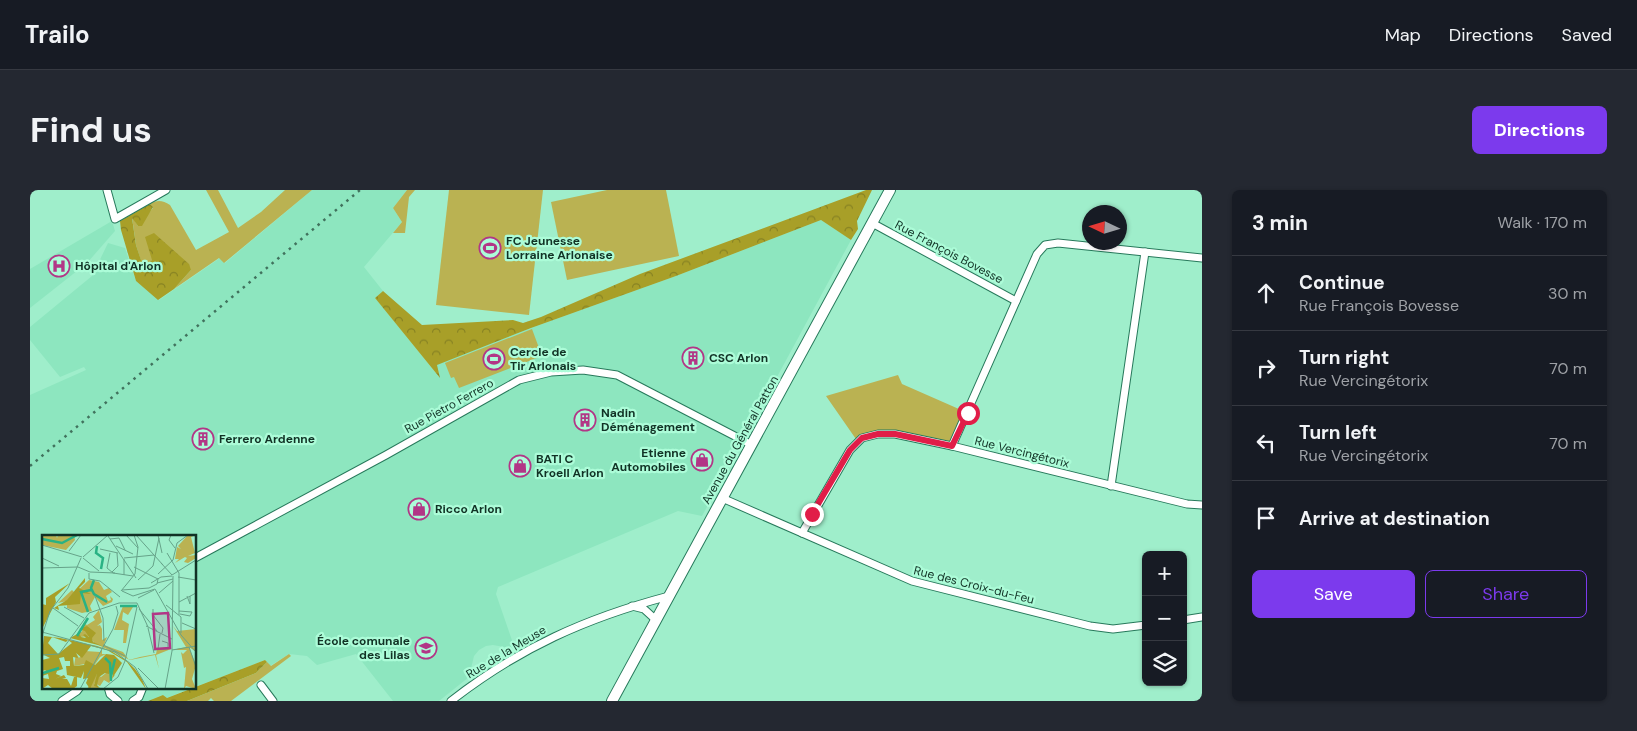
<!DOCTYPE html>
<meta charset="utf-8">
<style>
body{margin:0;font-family:"DM Sans",sans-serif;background:#242831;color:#f1f3f6}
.controls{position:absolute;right:15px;bottom:15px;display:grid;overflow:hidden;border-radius:8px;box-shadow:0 1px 4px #0004}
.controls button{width:45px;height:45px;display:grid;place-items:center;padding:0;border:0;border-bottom:1px solid #363941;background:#171b24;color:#f1f3f6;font:25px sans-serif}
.compass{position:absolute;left:1052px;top:15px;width:45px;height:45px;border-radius:50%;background:#171b24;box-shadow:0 1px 4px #0004;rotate:274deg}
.stop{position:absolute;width:15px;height:15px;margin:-11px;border:4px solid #e11d48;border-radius:50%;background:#fff}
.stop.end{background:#e11d48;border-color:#fff;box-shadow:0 1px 5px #0008}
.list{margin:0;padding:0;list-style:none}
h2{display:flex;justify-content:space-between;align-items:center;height:65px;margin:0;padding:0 20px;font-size:21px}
h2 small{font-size:16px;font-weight:400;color:#9ea1a6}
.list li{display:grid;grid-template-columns:32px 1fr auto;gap:15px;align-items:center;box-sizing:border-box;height:75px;padding:0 20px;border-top:1px solid #363941}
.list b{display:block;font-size:19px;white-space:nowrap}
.list p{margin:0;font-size:16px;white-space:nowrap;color:#9ea1a6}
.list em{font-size:16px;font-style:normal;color:#9ea1a6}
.actions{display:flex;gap:10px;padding:15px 20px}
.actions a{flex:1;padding:11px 0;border:1px solid #7c3aed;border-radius:8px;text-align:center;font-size:18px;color:#7c3aed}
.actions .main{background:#7c3aed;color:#fff}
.icon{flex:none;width:28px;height:28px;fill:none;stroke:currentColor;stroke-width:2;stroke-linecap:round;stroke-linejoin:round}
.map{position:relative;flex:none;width:1172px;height:511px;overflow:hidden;border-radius:8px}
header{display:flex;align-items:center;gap:30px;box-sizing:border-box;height:70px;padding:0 25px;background:#171b24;border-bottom:1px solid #363941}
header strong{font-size:24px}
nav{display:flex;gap:28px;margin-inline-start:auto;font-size:18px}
.intro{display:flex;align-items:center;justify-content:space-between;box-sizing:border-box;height:120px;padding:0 30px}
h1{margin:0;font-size:35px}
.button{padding:12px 22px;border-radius:8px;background:#7c3aed;color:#fff;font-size:18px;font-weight:700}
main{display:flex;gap:30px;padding:0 30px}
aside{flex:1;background:#171b24;border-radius:8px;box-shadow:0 1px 4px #0004}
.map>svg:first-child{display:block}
</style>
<header>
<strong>Trailo</strong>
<nav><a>Map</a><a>Directions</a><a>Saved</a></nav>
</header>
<div class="intro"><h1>Find us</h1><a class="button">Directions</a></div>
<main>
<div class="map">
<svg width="1172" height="511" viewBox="0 0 1172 511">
<defs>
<pattern id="forest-crowns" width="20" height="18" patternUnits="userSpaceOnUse" patternTransform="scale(1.25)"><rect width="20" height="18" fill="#a89f28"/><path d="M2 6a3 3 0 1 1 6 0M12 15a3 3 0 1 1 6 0" fill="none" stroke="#878222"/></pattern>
</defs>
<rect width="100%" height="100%" fill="#9feecb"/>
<g fill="#8de6bf">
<polygon points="282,0 377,0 363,18 372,32 334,77 353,101 345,108 409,187 406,175 501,138 646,86 791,30 821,50 672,326 648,321 468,397 466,404 485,459 463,455 456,456 449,460 444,466 439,487 409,511 363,511 326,464 287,475 277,466 259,464 240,476 235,470 165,497 165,346 14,346 14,497 164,497 137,508 133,505 118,511 0,511 0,205 56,180 54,177 30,187 0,150 0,137 62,86 78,53 95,58 106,91 129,110 190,68 195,73"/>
<polygon points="82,31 85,41 57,73 0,118 0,79"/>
</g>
<g fill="#bab252">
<path d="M 176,0 L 188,0 L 208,38 L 231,22 L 255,0 L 282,0 L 194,73 L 189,68 L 144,99 L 161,80 L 122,70 L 113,77 L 106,55 L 102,27 L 108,36 L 123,18 L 120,14 C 128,9 133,11 140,15 L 166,60 L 199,42 Z"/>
<polygon points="377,0 385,0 379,7 375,43 363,43 372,32 363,18"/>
<polygon points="419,0 513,0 499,125 406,115"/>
<polygon points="577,0 636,0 649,66 537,90 521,12"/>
<polygon points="502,139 512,166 429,198 424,187 421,188 415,173"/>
<polygon points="868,185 872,194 938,223 922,256 848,244 828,252 796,206"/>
<polygon points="259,464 261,466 201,511 184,511 181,508 178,511 157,511 226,483 237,472 241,476"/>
</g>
<g fill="url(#forest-crowns)">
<polygon points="836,0 842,0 827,31 828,39 821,50 791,30 646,86 501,138 407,175 410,188 345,108 353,101 392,135 483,130 493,133 511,127 610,84"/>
<polygon points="120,14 123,17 112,36 108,36 102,28 106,55 113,76 122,70 115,47 124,43 159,74 161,80 144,99 128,110 106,91 91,40 90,31"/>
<polygon points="235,470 237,472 226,483 157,511 118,511 133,505 137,508"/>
</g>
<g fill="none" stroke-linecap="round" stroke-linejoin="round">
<g stroke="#27795b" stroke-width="9">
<g id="minor">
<polyline points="77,0 85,29 136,0"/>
<polyline points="842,33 986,111"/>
<polyline points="922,256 1007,64 1015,55 1028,53 1172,68"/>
<polyline points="1081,296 1115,62"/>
<polyline points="692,308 882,391 1060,436 1083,439 1116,435"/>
<polyline points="772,343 820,260 832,248 848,244 865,244 922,256 1157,314 1172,315"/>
<polyline points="165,368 356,265 489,190 521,182 553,180 587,185 722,255"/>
<polyline points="602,416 614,419 626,430"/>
<polyline points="1153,430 1172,427"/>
<polyline points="231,495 243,511"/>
<polyline points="78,497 80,504 88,511"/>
<polyline points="32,511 47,501 50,497"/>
<polyline points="103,511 109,507 113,497"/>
<path d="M 421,511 C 489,458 556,428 639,406"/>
</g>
</g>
<g stroke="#27795b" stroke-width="12">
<polyline id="secondary" points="582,511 860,0"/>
</g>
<use href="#minor" stroke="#fff" stroke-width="7"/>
<use href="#secondary" stroke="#fff" stroke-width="10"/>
<polyline stroke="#41725d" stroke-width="2.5" stroke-dasharray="2.5 5" stroke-linecap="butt" points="0,276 330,0"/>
</g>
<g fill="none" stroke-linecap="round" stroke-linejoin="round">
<polyline stroke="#e11d48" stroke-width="6" points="782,324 820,260 832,248 848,244 865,244 922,256 938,223"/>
</g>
<defs>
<g id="stadium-ring" transform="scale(1.125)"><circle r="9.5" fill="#acfcd8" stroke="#b23686" stroke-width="1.5"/><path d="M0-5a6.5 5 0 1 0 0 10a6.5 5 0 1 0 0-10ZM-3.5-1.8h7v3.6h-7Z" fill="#b23686"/></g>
<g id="hospital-ring" transform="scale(1.125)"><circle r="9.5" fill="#acfcd8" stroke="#b23686" stroke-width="1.5"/><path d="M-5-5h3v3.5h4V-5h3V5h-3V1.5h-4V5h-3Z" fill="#b23686"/></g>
<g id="building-ring" transform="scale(1.125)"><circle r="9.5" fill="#acfcd8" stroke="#b23686" stroke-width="1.5"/><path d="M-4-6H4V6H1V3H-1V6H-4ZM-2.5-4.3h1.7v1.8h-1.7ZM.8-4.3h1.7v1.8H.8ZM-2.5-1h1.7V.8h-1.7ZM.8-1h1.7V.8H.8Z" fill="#b23686"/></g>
<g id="shop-ring" transform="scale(1.125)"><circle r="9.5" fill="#acfcd8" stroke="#b23686" stroke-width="1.5"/><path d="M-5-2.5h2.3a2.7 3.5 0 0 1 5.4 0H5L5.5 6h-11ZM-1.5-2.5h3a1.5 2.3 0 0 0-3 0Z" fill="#b23686"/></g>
<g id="school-ring" transform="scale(1.125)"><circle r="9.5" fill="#acfcd8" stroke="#b23686" stroke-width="1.5"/><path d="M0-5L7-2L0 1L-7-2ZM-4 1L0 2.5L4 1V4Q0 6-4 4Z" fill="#b23686"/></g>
</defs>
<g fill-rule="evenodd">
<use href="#stadium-ring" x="460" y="58"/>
<use href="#hospital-ring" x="29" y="76"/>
<use href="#building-ring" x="663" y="168"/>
<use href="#stadium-ring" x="464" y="169"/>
<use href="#building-ring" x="555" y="230"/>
<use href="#building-ring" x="173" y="249"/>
<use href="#shop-ring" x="672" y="270"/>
<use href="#shop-ring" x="490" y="276"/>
<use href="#shop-ring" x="389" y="319"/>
<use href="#school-ring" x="396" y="458"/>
</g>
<g text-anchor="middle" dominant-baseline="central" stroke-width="4.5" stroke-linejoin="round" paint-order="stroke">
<g font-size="12" font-weight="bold" fill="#113225" stroke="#acfcd8" text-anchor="start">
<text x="476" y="51">FC Jeunesse<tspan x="476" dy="14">Lorraine Arlonaise</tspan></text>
<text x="45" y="76">Hôpital d'Arlon</text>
<text x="480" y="162">Cercle de<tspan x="480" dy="14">Tir Arlonais</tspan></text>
<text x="679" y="168">CSC Arlon</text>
<text x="571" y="223">Nadin<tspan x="571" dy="14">Déménagement</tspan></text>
<text x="189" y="249">Ferrero Ardenne</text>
<text x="656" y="263" text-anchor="end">Etienne<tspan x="656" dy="14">Automobiles</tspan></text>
<text x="506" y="269">BATI C<tspan x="506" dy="14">Kroell Arlon</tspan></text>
<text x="405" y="319">Ricco Arlon</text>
<text x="380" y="451" text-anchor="end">École comunale<tspan x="380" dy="14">des Lilas</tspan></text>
</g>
<g font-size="12" fill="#113225" stroke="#acfcd8">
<text transform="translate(919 62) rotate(28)">Rue François Bovesse</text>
<text transform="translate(419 216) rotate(-29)">Rue Pietro Ferrero</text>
<text transform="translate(710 250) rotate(-61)">Avenue du Général Patton</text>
<text transform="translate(992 262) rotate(14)">Rue Vercingétorix</text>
<text transform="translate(944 395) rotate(14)">Rue des Croix-du-Feu</text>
<text transform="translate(476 462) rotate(-31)">Rue de la Meuse</text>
</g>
</g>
<g transform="translate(12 345)">
<rect width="154" height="154" fill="#9feecb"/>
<path d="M 0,0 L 14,0 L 15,3 L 16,0 L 32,0 L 33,5 L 24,15 L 0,10 ZM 146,0 L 154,0 L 149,2 L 153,18 L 146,21 L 154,20 L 154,23 L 146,28 L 142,27 L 145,23 L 143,22 L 133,28 L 137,24 L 133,24 L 135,12 L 139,14 L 136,11 ZM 47,45 L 57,47 L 62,55 L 67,53 L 70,57 L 64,61 L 66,66 L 69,65 L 68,61 L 71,64 L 70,67 L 61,71 L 53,62 L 48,71 L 50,76 L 40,78 L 25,73 L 25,66 L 16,68 L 30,55 L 33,58 ZM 81,71 L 91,72 L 86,80 L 81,77 L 80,85 L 87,89 L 84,108 L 81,108 L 82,95 L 72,95 ZM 57,75 L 60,87 L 55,91 L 58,90 L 60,94 L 60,105 L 65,102 L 62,110 L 81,117 L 87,125 L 98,122 L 114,119 L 115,114 L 129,114 L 114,120 L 117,134 L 113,120 L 88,125 L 52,108 L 44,93 L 47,101 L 38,102 L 37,95 L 40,97 L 41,88 L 45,90 L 53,85 L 51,82 ZM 131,91 L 135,96 L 154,94 L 154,117 L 147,112 L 154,130 L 150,144 L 154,154 L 144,151 L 142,154 L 144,132 L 142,133 L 139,117 L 141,119 L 145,115 L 130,115 L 144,112 ZM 60,114 L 60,119 L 64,119 L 58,122 L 45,141 L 43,129 L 32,131 L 34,118 L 37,123 L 43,116 L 58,117 ZM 69,134 L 70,141 L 73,140 L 67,148 L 62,145 L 58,151 L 52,148 L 58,154 L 45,154 L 55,139 L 59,142 Z" fill="#bab252"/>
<path d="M 43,43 L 43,47 L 37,53 L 49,59 L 39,58 L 38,69 L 16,71 L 17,75 L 12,73 L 25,65 ZM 28,48 L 13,62 L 14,67 L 0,94 L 0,69 L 4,70 L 4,63 ZM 45,91 L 54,98 L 50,103 L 51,107 L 60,111 L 28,103 L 37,98 L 39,102 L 44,103 L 41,100 L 43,99 L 47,102 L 43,96 L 37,94 ZM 2,101 L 18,103 L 55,111 L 69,116 L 84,125 L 93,134 L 100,144 L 104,154 L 85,127 L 65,115 L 49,111 L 40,123 L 34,118 L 36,123 L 31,122 L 32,131 L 42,130 L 44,125 L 53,130 L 64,119 L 72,120 L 80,128 L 71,142 L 69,134 L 67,139 L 63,138 L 57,142 L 55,150 L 58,153 L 52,151 L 55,139 L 48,154 L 44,148 L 46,143 L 41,144 L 42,136 L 39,143 L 25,140 L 24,131 L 28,131 L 28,126 L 23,126 L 22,122 L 17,123 L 21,134 L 15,136 L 14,139 L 19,141 L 13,144 L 22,140 L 24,143 L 20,144 L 25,144 L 29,151 L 32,142 L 35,142 L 35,151 L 31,154 L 11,154 L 6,150 L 0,154 L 0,143 L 7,144 L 6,139 L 0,141 L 4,135 L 0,136 L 0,125 L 8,123 L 0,119 ZM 10,102 L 24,107 L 26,105 L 30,108 L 16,119 L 6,108 Z" fill="#a89f28" fill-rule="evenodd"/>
<path fill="none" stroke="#2ab284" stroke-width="2.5" d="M 0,4 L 20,8 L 35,0M 55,11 L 54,18 L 61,23 L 59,34M 52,45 L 49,53 L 52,59 L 65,67M 78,71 L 95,71M 46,77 L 39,57 L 49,55M 35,101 L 46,83M 63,123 L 68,128 L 69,146M 1,138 L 17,133M 69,141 L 73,124"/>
<path fill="none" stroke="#66a389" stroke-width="1" d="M 84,0 L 96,13M 94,0 L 121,30M 116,0 L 120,18M 129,0 L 127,5 L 133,13M 66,1 L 94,43M 68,4 L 77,3 L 83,15M 0,10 L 40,22M 74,11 L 91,19M 58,14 L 76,18M 27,16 L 39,0M 68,18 L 65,33 L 71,38M 125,18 L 137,38 L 137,80M 41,22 L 66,0M 0,23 L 17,31M 41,23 L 57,36M 82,23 L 112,20M 82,24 L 82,40M 131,25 L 135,8 L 146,0M 119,28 L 130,40M 92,32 L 116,44M 0,33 L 36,32 L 48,37 L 73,38M 70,37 L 76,31 L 75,18M 47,38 L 47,44 L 58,46 L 78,62M 71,38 L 91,41M 116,39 L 131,25M 130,40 L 154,25M 136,42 L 154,45M 96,45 L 111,31 L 117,3M 109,48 L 119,42 L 130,41M 115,48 L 131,44M 80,55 L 107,53 L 115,49 L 116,44M 79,56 L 93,39 L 96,12 L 92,0M 80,56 L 91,61 L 113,54 L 139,100 L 154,117M 117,58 L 131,46M 53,61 L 61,83 L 62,106M 145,61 L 148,69 L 148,61M 96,63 L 112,55M 137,67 L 154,58M 77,68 L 95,68M 95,68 L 106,92M 124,70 L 139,82 L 139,98M 22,72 L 42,83M 11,73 L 36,91M 97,74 L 115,96M 111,74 L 111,80 L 121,93 L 120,98M 137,76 L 150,77 L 148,81 L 138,79M 140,88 L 154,94M 104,91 L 130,104M 106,93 L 112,118M 0,97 L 73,117 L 93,132 L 106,154M 0,101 L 8,76 L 26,53 L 39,23M 61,110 L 83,121M 147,112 L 154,132M 116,114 L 118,99M 111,115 L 126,114 L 126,108 L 120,106M 130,115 L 154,111M 0,120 L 17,119 L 47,78 L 77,68M 96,133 L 117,154M 38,154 L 71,94 L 76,78 L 74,71M 61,154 L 76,142 L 83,126 L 95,72M 123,154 L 130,116 L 131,41"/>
<path fill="#b23686" fill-opacity="0.15" stroke="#b23686" stroke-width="2.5" d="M 126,78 L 128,113 L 113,114 L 111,79 Z"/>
<rect width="154" height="154" fill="none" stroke="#113225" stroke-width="2.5"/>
</g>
</svg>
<div class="controls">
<button>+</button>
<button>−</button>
<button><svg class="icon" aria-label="layers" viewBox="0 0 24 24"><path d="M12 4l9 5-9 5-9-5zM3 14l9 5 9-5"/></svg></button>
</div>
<svg class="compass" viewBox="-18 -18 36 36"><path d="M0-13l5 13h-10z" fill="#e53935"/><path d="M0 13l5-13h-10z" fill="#9ea1a6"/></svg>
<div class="stop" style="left:938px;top:223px"></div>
<div class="stop end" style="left:782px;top:324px"></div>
</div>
<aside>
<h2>3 min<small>Walk · 170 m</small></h2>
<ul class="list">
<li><svg class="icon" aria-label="ahead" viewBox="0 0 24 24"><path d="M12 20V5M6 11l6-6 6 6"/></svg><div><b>Continue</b><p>Rue François Bovesse</p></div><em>30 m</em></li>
<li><svg class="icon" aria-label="right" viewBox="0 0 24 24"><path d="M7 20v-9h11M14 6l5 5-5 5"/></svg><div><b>Turn right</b><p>Rue Vercingétorix</p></div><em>70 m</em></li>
<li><svg class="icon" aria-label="left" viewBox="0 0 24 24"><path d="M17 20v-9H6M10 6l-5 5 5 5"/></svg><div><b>Turn left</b><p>Rue Vercingétorix</p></div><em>70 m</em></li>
<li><svg class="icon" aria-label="arrive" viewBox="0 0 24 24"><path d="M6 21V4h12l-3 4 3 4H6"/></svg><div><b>Arrive at destination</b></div></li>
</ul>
<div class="actions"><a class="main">Save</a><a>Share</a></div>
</aside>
</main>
